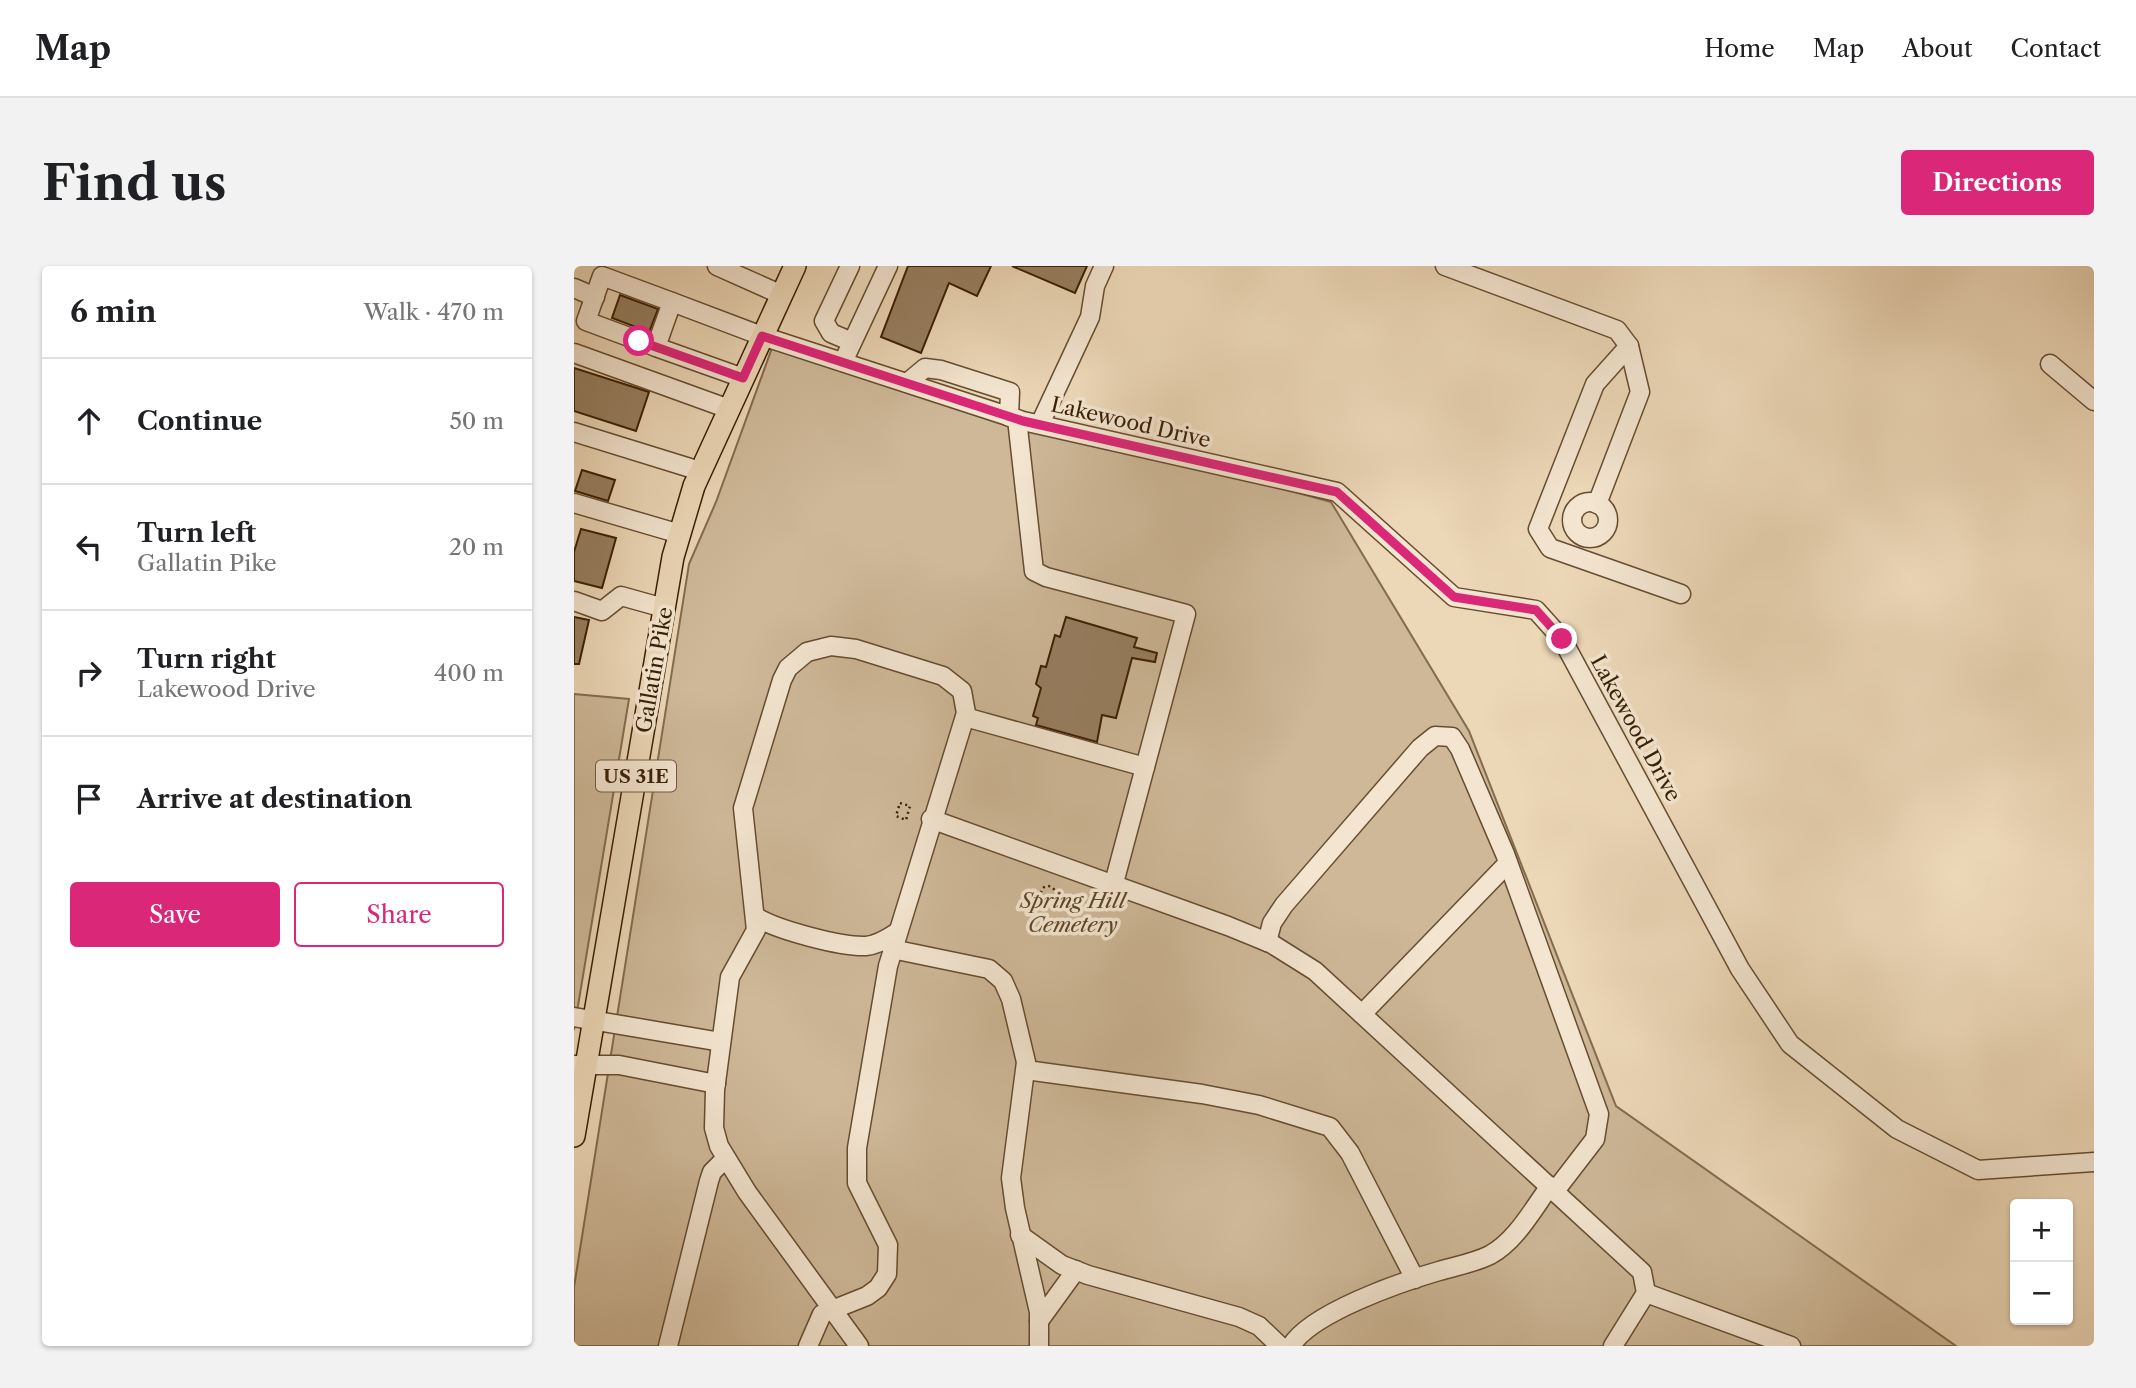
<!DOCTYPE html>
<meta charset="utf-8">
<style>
body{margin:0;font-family:"Libre Caslon Text",serif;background:#f2f2f2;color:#202124}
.controls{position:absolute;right:21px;bottom:21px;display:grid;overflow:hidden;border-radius:7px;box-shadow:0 2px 5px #0004}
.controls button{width:63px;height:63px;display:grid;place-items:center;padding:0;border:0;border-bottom:2px solid #e0e0e0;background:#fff;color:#202124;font:35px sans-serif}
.stop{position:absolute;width:21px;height:21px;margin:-16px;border:5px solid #db2777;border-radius:50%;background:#fff}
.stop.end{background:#db2777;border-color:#fff;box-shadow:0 2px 7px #0008}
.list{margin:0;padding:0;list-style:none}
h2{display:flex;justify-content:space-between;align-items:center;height:91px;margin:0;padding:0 28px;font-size:30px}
h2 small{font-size:23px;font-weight:400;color:#757577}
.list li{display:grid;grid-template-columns:46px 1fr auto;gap:21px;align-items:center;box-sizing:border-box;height:126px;padding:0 28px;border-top:2px solid #e0e0e0}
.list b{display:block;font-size:26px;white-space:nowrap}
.list p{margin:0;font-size:23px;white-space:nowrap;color:#757577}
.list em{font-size:23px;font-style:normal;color:#757577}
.actions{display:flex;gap:14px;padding:21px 28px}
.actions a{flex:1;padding:16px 0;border:2px solid #db2777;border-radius:7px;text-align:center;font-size:24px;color:#db2777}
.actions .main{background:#db2777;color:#fff}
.icon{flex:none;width:38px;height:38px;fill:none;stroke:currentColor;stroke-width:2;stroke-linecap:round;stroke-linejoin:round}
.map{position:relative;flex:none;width:1520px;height:1080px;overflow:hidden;border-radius:7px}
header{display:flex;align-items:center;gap:42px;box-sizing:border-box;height:98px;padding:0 35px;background:#fff;border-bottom:2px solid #e0e0e0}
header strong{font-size:33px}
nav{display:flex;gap:38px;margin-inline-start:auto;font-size:24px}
.intro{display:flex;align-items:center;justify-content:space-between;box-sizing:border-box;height:168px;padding:0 42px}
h1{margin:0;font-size:49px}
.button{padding:18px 32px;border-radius:7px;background:#db2777;color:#fff;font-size:24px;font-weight:700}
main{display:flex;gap:42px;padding:0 42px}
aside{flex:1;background:#fff;border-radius:7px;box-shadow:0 2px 5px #0004}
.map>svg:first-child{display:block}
</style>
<header>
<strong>Map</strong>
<nav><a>Home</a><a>Map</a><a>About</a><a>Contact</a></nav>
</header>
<div class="intro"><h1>Find us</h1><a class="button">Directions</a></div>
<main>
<aside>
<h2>6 min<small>Walk · 470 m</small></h2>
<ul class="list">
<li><svg class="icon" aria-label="ahead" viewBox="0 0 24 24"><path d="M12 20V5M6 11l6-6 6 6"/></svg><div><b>Continue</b></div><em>50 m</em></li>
<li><svg class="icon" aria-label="left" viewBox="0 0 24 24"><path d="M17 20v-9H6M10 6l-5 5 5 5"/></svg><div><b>Turn left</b><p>Gallatin Pike</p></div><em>20 m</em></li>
<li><svg class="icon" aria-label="right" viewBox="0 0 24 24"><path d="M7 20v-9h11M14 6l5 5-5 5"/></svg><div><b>Turn right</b><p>Lakewood Drive</p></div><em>400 m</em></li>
<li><svg class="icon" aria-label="arrive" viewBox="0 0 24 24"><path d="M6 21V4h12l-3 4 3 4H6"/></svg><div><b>Arrive at destination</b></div></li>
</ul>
<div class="actions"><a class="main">Save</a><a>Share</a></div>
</aside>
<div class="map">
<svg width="1520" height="1080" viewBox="0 0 1520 1080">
<rect width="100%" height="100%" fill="#ecd7b7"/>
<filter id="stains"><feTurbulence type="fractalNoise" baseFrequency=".00286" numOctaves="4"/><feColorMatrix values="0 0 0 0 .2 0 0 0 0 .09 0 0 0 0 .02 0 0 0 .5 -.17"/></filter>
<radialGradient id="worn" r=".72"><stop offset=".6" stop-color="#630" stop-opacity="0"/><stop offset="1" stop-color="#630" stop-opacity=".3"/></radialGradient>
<g fill="#ceb898" stroke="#846c4e" stroke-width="2">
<polygon points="198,82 757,236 895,465 1042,840 1382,1080 0,1080 0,1021 115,298 142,236"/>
<polygon points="0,428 55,433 0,764"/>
</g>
<g fill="#977f61" stroke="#3a1f03" stroke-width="2">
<polygon points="334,0 417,0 403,30 375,17 347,87 307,71"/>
<polygon points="438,0 513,0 501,27"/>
<polygon points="46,29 84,43 75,66 38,52"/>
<polygon points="0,102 75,126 62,165 0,145"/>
<polygon points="8,204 41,214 34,235 1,225"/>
<polygon points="7,263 42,272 28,322 0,315 0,286"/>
<polygon points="0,351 15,354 5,398 0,398"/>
<polygon points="492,351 563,372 560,381 583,387 581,396 558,392 542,452 528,449 523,476 462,459 464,452 459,450 467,422 462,418 467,400 472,401 481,369 486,371"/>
</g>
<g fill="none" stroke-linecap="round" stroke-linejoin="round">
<g stroke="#664d30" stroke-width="21">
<g id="minor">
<polyline points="143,0 208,29"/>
<polyline points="276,0 250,55 257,67 278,76"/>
<polyline points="871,0 1043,64 1055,80 1021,118 964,263 976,282 1107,328"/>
<polyline points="0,22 21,31"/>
<polyline points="82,81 12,55 28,10 98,36"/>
<polyline points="0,87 155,143"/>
<polyline points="269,96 314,0"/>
<polyline points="1476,98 1520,135"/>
<polyline points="169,112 82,81 98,36 188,70 449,155 763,226 880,331 962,344 988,373 1166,703 1216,778 1323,863 1404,904 1520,896"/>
<polyline points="333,117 351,102 367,104 436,126 435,151"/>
<polyline points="443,153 460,305 472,311 612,348 540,617"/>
<polyline points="466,158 516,51 521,20 530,0"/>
<polyline points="0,166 126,205"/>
<circle cx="1016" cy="254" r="18"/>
<polyline points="0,237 106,268"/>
<polyline points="1023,238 1066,126 1055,80"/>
<polyline points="0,335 28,345 47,330 90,342"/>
<polyline points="391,451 571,501"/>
<polyline points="357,553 654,660 698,678 741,705 1068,1006 1072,1027 1039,1080"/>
<path d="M 182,651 C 203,664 267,681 292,680 C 303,679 313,673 322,667"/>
<polyline points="693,676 698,657 710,639 846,482 861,470 878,471 886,483 931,588 1025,848 1021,873 981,925"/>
<polyline points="318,683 415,703 429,715 437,733 452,796 437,912 441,942 465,1046 465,1080"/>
<polyline points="788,748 934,597"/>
<polyline points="0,751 147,776"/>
<polyline points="0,799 45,799 142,818"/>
<polyline points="452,804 628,828 685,839 756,861 776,887 841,1013"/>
<polyline points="446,969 488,999 514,1009 665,1051 685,1060 706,1080"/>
<polyline points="1072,1027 1217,1080"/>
<polyline points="465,1055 502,1004"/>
<polyline points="94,1080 135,915 138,906 152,892"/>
<polyline points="234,1080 248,1048 293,1030 304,1022 313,1008 314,979 283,917 283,882 314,700 392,447 388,425 369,410 282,383 257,380 233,386 214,402 208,414 169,542 182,664 156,711 141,824 140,862 145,880 173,926 285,1080"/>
<path d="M 717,1080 C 737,1047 827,1016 865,1005 C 882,1000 900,997 916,989 C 942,975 959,943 976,920"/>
</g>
</g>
<g stroke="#3a1f03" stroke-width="24">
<polyline id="major" points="0,870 99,291 120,220 221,0"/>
</g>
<g stroke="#3a1f03" stroke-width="2.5" stroke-dasharray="2 3.5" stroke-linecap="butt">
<polygon points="326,537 336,540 332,554 322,550"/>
<circle cx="474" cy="627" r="7"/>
</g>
<use href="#minor" stroke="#f3e5d0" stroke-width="18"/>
<use href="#major" stroke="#ecd7b7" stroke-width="21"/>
</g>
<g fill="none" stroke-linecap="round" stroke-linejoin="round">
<polyline stroke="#db2777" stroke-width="9" points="65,75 169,112 188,70 449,155 763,226 880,331 962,344 988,373"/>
</g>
<g text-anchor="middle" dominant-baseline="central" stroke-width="7" stroke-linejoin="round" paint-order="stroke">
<rect fill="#f3e5d0" stroke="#725a40" stroke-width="2" x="22" y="494.5" width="80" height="31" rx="5"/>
<g font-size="19" font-weight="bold" fill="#3a1f03">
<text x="62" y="510">US 31E</text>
</g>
<g font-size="21" fill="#3a1f03" stroke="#f3e5d0">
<text transform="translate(557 156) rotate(13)">Lakewood Drive</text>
<text transform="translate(80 404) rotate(-80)">Gallatin Pike</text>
<text transform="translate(1062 462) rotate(61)">Lakewood Drive</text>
</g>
<g font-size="21" font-style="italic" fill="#5f4528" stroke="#f3e5d0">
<text x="499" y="634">Spring Hill<tspan x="499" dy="24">Cemetery</tspan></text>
</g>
</g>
<rect width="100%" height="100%" filter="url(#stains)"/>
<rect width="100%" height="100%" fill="url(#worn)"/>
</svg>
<div class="controls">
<button>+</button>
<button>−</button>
</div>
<div class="stop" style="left:65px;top:75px"></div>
<div class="stop end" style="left:988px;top:373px"></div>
</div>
</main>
